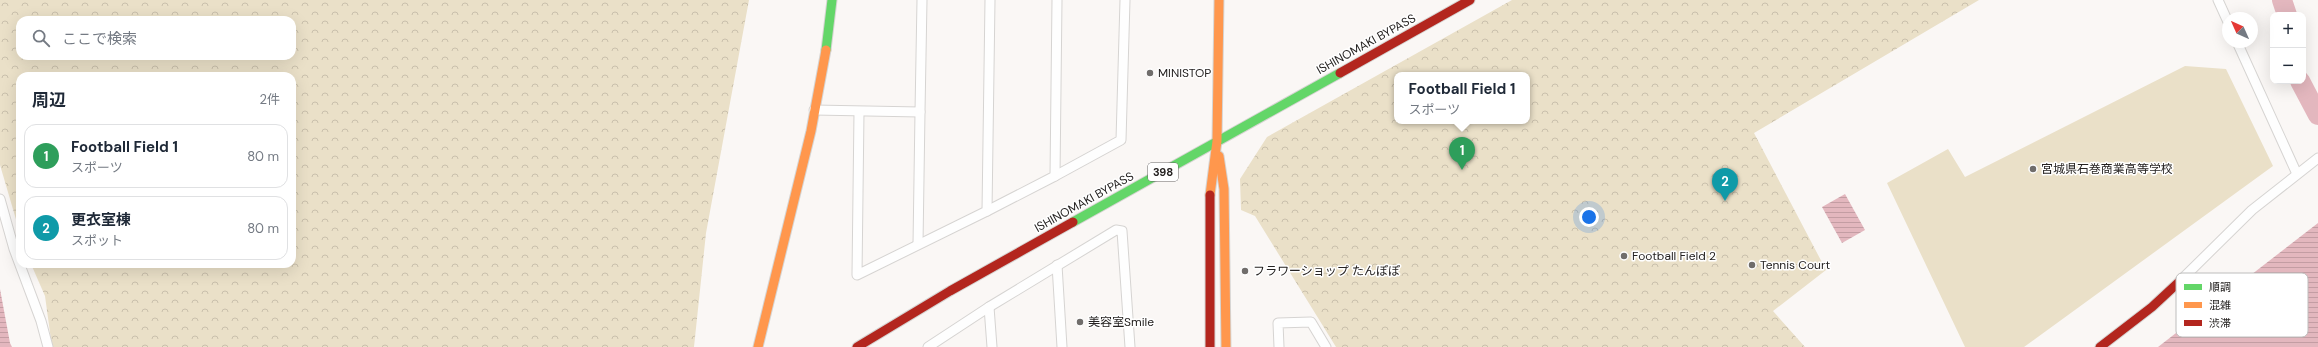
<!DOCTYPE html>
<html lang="ja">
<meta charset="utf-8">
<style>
body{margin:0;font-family:"DM Sans","Noto Sans JP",sans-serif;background:#f2f2f3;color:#1f2937}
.controls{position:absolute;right:12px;top:12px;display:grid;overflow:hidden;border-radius:8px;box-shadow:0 4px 16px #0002}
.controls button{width:36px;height:36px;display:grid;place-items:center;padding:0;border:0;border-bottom:1px solid #e0e1e3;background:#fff;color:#1f2937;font:20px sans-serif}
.compass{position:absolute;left:2222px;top:12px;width:36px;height:36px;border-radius:50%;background:#fff;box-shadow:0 4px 16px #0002;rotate:315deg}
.you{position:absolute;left:1589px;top:217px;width:14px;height:14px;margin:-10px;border:3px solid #fff;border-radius:50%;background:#1a73e8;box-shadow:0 0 0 6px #1a73e833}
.badge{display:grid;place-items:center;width:26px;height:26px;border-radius:50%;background:#1a73e8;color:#fff;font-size:13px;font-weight:700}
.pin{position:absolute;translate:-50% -33px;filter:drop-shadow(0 1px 2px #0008)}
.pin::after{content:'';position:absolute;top:21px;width:14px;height:12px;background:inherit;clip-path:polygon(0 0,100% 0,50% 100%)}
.popup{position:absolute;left:1394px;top:72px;width:136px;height:52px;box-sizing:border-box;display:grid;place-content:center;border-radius:8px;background:#fff;filter:drop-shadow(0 1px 3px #0005);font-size:13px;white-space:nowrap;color:#747a83}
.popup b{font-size:15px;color:#1f2937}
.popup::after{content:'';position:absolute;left:50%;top:100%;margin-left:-8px;border:8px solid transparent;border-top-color:#fff}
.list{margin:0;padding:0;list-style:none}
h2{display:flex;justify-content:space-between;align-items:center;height:52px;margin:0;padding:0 16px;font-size:17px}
h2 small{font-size:13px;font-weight:400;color:#747a83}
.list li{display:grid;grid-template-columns:26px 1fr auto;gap:12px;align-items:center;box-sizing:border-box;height:64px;margin:0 8px 8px;padding:0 8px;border:1px solid #e0e1e3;border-radius:12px}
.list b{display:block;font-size:15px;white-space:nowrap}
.list p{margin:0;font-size:13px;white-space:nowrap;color:#747a83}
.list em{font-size:13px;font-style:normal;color:#747a83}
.icon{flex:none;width:22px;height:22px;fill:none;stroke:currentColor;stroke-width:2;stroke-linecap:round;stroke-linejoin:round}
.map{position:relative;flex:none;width:2318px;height:347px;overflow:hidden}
.search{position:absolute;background:#fff;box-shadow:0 4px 16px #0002;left:16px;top:16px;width:280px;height:44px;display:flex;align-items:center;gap:10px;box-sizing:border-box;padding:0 14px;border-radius:12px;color:#747a83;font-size:15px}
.panel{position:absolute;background:#fff;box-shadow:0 4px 16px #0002;left:16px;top:72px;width:280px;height:196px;border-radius:12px}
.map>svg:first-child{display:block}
</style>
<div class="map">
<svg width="2318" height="347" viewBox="0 0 2318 347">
<defs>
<pattern id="forest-crowns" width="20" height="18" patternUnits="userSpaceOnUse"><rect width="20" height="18" fill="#eae0c8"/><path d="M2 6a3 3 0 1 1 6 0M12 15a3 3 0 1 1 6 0" fill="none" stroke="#c9c0ac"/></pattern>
<pattern id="water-rules" width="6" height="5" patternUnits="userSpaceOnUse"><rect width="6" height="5" fill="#e3b7be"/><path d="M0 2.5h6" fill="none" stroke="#c39da3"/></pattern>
</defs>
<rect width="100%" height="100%" fill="#faf7f5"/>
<polygon fill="#eae0c8" points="2185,66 2226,69 2273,166 2024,347 1965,347 1887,183 1948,149 1965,177"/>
<g fill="url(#forest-crowns)" fill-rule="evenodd">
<path d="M 0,0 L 749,0 L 706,233 L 694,347 L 52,347 L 45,296 L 31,264 L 292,264 L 292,76 L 20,76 L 20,233 L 0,165 ZM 20,20 L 292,20 L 292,56 L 20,56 Z"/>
<path d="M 1512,0 L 1979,0 L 1754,133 L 1826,270 L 1773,311 L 1805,347 L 1336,347 L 1255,216 L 1241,210 L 1240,179 L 1267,137 ZM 1397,75 L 1527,75 L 1527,121 L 1397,121 Z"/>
</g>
<g fill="url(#water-rules)">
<polygon points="1845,194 1865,230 1842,243 1822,207"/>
<polygon points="2318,223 2318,347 2158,347 2176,333"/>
<polygon points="0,289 10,343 12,347 0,347"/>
</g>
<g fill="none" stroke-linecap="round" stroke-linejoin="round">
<g stroke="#e3b7be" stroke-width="20">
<polyline points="2282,0 2287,15"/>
<polyline points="2300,81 2318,115"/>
</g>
<g stroke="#d6d4d2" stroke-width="11">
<g id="street">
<polyline points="2218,0 2228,22"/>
<polyline points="2237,42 2297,174"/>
<polyline points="814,110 920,112 922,0"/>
<polyline points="859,112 857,275 987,211 990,0"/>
<polyline points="1055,176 1121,140 1125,0"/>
<polyline points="0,199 14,249 41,321 48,347"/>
<polyline points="987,211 1055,176 1057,0"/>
<polyline points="918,244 920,112"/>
<polyline points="1057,265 1062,347"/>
<polyline points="2180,281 2252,210 2318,158"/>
<polyline points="989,307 992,347"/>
<polyline points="928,347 989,307 1116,230 1122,231 1130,347"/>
<polyline points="1279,347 1278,323 1311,322 1326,347"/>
</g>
</g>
<g stroke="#d6d4d2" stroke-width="11">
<g id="fast">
<polyline points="826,50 832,0"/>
<polyline points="1073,222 1340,73"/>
</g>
</g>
<g stroke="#d6d4d2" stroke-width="11">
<g id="slow">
<polyline points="1219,156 1224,189 1226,347"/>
<polyline points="1210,195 1217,141 1219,0"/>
<polyline points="758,347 811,131 826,50"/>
</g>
</g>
<g stroke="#d6d4d2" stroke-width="11">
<g id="jam">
<polyline points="1340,73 1470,0"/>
<polyline points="1210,195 1210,347"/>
<polyline points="857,347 950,291 1073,222"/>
<polyline points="2100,347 2152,307 2180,281"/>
</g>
</g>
<use href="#street" stroke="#fefefe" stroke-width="9"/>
<use href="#fast" stroke="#63d668" stroke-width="9"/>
<use href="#slow" stroke="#ff974d" stroke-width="9"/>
<use href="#jam" stroke="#b3261e" stroke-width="9"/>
</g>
<g fill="#706d6b" stroke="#fff" stroke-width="1.5">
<circle cx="1150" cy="73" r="4"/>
<circle cx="2033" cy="169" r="4"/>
<circle cx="1624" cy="256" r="4"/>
<circle cx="1752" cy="265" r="4"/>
<circle cx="1245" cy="271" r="4"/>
<circle cx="1080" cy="322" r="4"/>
</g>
<g text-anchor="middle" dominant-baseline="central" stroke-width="3" stroke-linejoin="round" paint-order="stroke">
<rect fill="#fff" stroke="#666464" stroke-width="1" x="1148" y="163" width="30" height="18" rx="3"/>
<g font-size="11" font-weight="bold" fill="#252221">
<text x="1163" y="172">398</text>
</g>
<g font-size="12" fill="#252221" stroke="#fff">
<text transform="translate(1366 44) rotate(-29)">ISHINOMAKI BYPASS</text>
<text transform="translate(1084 202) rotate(-29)">ISHINOMAKI BYPASS</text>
</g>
<g font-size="12" fill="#252221" stroke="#fff" text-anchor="start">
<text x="1158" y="73">MINISTOP</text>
<text x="2041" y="169">宮城県石巻商業高等学校</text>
<text x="1632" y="256">Football Field 2</text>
<text x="1760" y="265">Tennis Court</text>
<text x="1253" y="271">フラワーショップ たんぽぽ</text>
<text x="1088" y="322">美容室Smile</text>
</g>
</g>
<rect x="2176" y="273" width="132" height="64" rx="6" fill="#fff" stroke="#bebdbc" stroke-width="1"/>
<rect x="2184" y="284" width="18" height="6" fill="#63d668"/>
<rect x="2184" y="302" width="18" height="6" fill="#ff974d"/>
<rect x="2184" y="320" width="18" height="6" fill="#b3261e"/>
<g font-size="11" fill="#252221">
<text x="2209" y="291">順調</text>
<text x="2209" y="309">混雑</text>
<text x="2209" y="327">渋滞</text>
</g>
</svg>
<div class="controls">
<button>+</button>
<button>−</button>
</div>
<svg class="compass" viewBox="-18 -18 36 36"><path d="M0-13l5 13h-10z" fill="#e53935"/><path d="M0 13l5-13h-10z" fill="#747a83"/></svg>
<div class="you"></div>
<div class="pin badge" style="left:1462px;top:170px;background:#2e9e5b">1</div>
<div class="popup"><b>Football Field 1</b>スポーツ</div>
<div class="pin badge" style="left:1725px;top:201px;background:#0f9aa8">2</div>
<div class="search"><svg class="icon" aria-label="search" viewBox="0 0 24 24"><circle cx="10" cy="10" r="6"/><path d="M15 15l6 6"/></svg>ここで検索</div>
<section class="panel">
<h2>周辺<small>2件</small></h2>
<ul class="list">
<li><span class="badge" style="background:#2e9e5b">1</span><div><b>Football Field 1</b><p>スポーツ</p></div><em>80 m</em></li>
<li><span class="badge" style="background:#0f9aa8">2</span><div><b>更衣室棟</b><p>スポット</p></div><em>80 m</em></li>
</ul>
</section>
</div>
